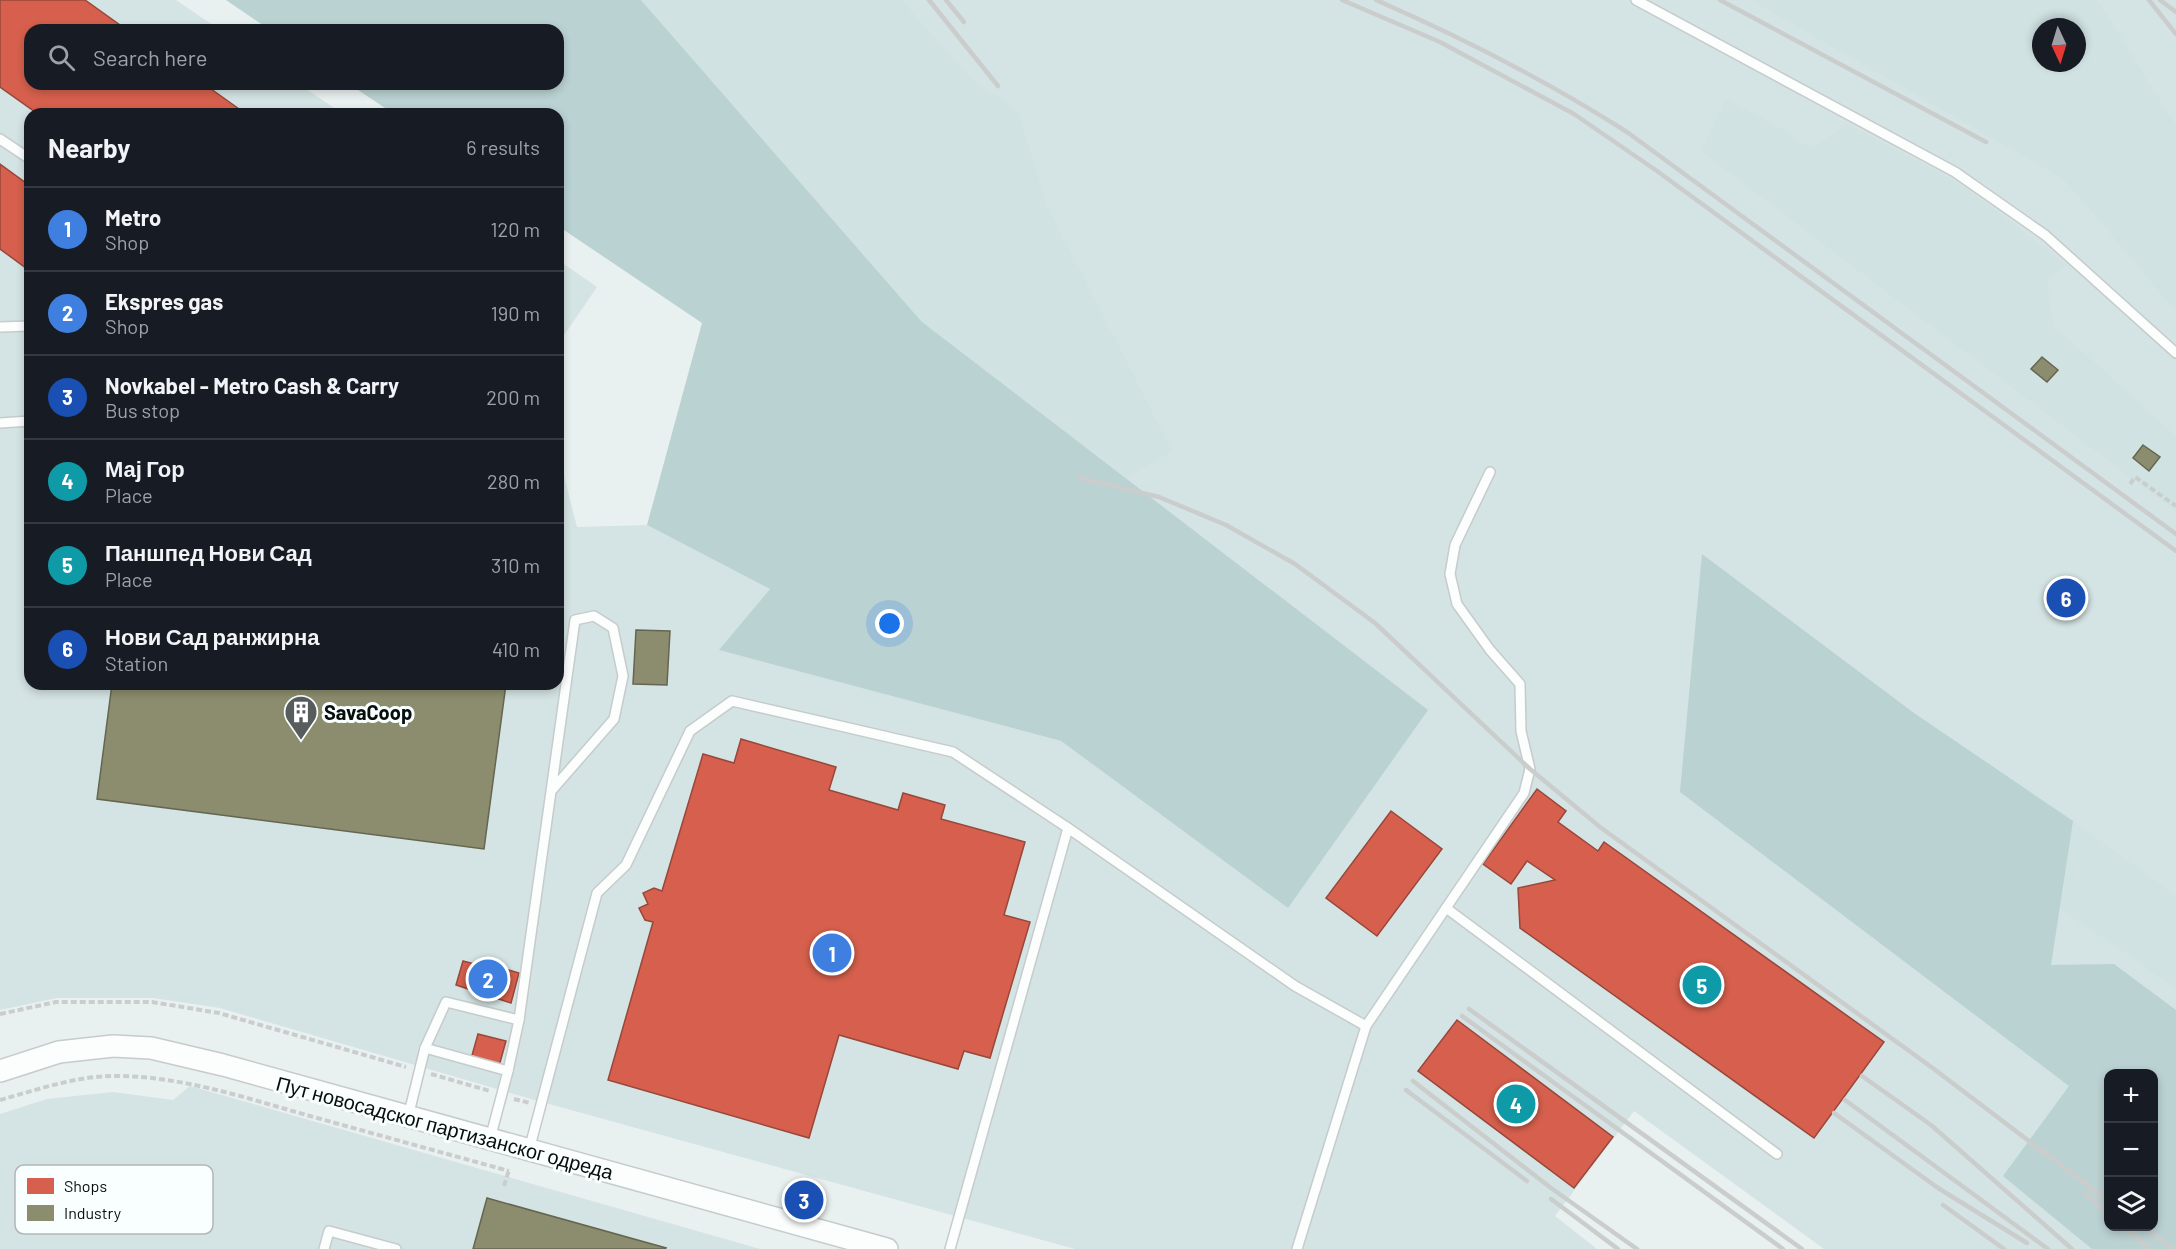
<!DOCTYPE html>
<meta charset="utf-8">
<style>
body{margin:0;font-family:Barlow,sans-serif;background:#20242c;color:#f1f3f6}
.controls{position:absolute;right:18px;bottom:18px;display:grid;overflow:hidden;border-radius:12px;box-shadow:0 3px 9px #0003}
.controls button{width:54px;height:54px;display:grid;place-items:center;padding:0;border:0;border-bottom:2px solid #363941;background:#171b24;color:#f1f3f6;font:30px sans-serif}
.compass{position:absolute;left:2032px;top:18px;width:54px;height:54px;border-radius:50%;background:#171b24;box-shadow:0 3px 9px #0003;rotate:176deg}
.you{position:absolute;left:890px;top:624px;width:21px;height:21px;margin:-15px;border:4px solid #fff;border-radius:50%;background:#1a73e8;box-shadow:0 0 0 9px #1a73e833}
.badge{display:grid;place-items:center;width:39px;height:39px;border-radius:50%;background:#7c3aed;color:#fff;font-size:20px;font-weight:700}
.pin{position:absolute;translate:-50% -50%;border:3px solid #fff;box-shadow:0 2px 6px #0006}
.list{margin:0;padding:0;list-style:none}
h2{display:flex;justify-content:space-between;align-items:center;height:78px;margin:0;padding:0 24px;font-size:26px}
h2 small{font-size:20px;font-weight:400;color:#9ea1a6}
.list li{display:grid;grid-template-columns:39px 1fr auto;gap:18px;align-items:center;box-sizing:border-box;height:84px;padding:0 24px;border-top:2px solid #363941}
.list b{display:block;font-size:22px;white-space:nowrap}
.list p{margin:0;font-size:20px;white-space:nowrap;color:#9ea1a6}
.list em{font-size:20px;font-style:normal;color:#9ea1a6}
.icon{flex:none;width:33px;height:33px;fill:none;stroke:currentColor;stroke-width:2;stroke-linecap:round;stroke-linejoin:round}
.map{position:relative;flex:none;width:2176px;height:1249px;overflow:hidden}
.search{position:absolute;background:#171b24;box-shadow:0 3px 9px #0003;left:24px;top:24px;width:540px;height:66px;display:flex;align-items:center;gap:15px;box-sizing:border-box;padding:0 21px;border-radius:18px;color:#9ea1a6;font-size:22px}
.panel{position:absolute;background:#171b24;box-shadow:0 3px 9px #0003;left:24px;top:108px;width:540px;height:582px;border-radius:18px}
.map>svg:first-child{display:block}
</style>
<div class="map">
<svg width="2176" height="1249" viewBox="0 0 2176 1249">
<rect width="100%" height="100%" fill="#e9f0f0"/>
<g fill="#d4e3e3" fill-rule="evenodd">
<path d="M 0,0 L 176,0 L 220,30 L 30,30 L 30,84 L 299,84 L 343,114 L 30,114 L 30,684 L 558,684 L 558,452 L 577,527 L 647,525 L 770,589 L 720,650 L 1061,741 L 1288,907 L 922,322 L 641,0 L 2176,0 L 2176,1249 L 1824,1249 L 1634,1111 L 1555,1216 L 1597,1249 L 1075,1249 L 531,1099 L 220,1008 L 153,998 L 57,998 L 0,1010 ZM 2041,27 L 2077,27 L 2077,63 L 2041,63 ZM 2108,1074 L 2154,1074 L 2154,1226 L 2108,1226 Z"/>
<polygon points="558,260 597,287 558,344"/>
<polygon points="190,1086 760,1249 0,1249 0,1114 47,1099 113,1092 173,1100"/>
</g>
<g fill="#d1e2e2" fill-rule="evenodd">
<polygon points="641,0 901,0 975,82 1018,111 1046,204 1172,451 1127,478 922,322"/>
<path d="M 1751,0 L 2098,0 L 2176,126 L 2176,311 L 2064,179 ZM 2041,27 L 2077,27 L 2077,63 L 2041,63 Z"/>
<polygon points="1726,99 1773,124 1811,149 1847,124 1964,186 2066,265 2047,281 2053,325 2176,436 2176,512 1701,151"/>
<polygon points="2073,821 2176,896 2176,989 2122,950 2059,909"/>
</g>
<g fill="#bbd2d2" fill-rule="evenodd">
<polygon points="226,0 641,0 922,322 1428,710 1288,908 1061,741 719,650 770,589 647,525 702,323 558,226 558,114 394,114 349,84 558,84 558,30 270,30"/>
<path d="M 1702,554 L 1914,713 L 2073,821 L 2051,965 L 2114,964 L 2176,1010 L 2176,1249 L 2092,1249 L 2003,1176 L 2069,1086 L 1680,792 ZM 2108,1074 L 2154,1074 L 2154,1226 L 2108,1226 Z"/>
</g>
<g fill="#d6604d" stroke="#98473a" stroke-width="1.5">
<polygon points="0,0 85,0 127,30 30,30 30,84 204,84 246,114 38,114 0,87"/>
<polygon points="0,164 30,186 30,271 0,249"/>
<polygon points="741,739 836,767 829,790 898,810 903,793 945,805 941,819 1025,842 1004,915 1030,922 990,1058 964,1051 958,1069 839,1035 809,1138 608,1080 653,922 645,920 639,908 648,904 643,893 654,888 662,891 703,754 734,763"/>
<polygon points="1537,789 1566,811 1558,822 1598,851 1604,842 1884,1042 1814,1138 1520,928 1518,888 1555,880 1527,861 1511,884 1483,864"/>
<polygon points="1391,811 1442,849 1377,936 1326,898"/>
<polygon points="463,961 494,969 495,966 519,973 511,1003 456,985"/>
<polygon points="1457,1020 1613,1137 1574,1188 1418,1071"/>
<polygon points="478,1034 506,1041 499,1066 471,1059"/>
</g>
<g fill="#8c8c6e" stroke="#646651" stroke-width="1.5">
<polygon points="2042,357 2058,370 2047,382 2031,369"/>
<polygon points="2143,445 2160,457 2149,471 2133,458"/>
<polygon points="636,630 670,631 667,685 633,684"/>
<polygon points="112,684 506,684 484,849 97,799"/>
<polygon points="487,1198 666,1248 665,1249 473,1249"/>
</g>
<g fill="none" stroke-linecap="round" stroke-linejoin="round">
<g stroke="#c6cbcb" stroke-width="12">
<g id="service">
<polyline points="1636,0 1955,172 2045,235 2176,353"/>
<polyline points="0,139 30,159"/>
<polyline points="0,327 30,326"/>
<polyline points="0,423 30,421"/>
<polyline points="1446,908 1524,793 1530,769 1521,731 1520,684 1490,650 1457,604 1450,574 1455,545 1490,472"/>
<polyline points="1366,1026 1446,908 1777,1154"/>
<polyline points="425,1048 446,1002 519,1020"/>
<polyline points="508,1071 519,1020 575,620 594,616 613,628 623,676 614,719 552,790"/>
<polyline points="408,1117 425,1048 508,1071 490,1139"/>
<polyline points="529,1150 597,893 626,865 690,731 732,701 953,752 1068,828"/>
<polyline points="324,1249 329,1231 396,1249"/>
<polyline points="950,1249 1068,828 1295,986 1366,1026 1297,1249"/>
</g>
</g>
<g stroke="#c6cbcb" stroke-width="24">
<polyline id="tertiary" points="0,1071 59,1052 113,1046 151,1048 223,1065 887,1249"/>
</g>
<g stroke="#cbcdcd" stroke-width="4" stroke-dasharray="6 3" stroke-linecap="butt">
<polyline points="2130,484 2135,477 2176,506"/>
<polyline points="0,1014 56,1002 152,1002 219,1013 406,1067"/>
<polyline points="431,1074 490,1091"/>
<polyline points="514,1099 530,1103"/>
<path d="M 0,1100 C 36,1090 73,1077 111,1076 C 176,1075 240,1096 303,1114 C 371,1133 440,1152 509,1171"/>
<polyline points="504,1186 509,1170"/>
</g>
<use href="#service" stroke="#fcfdfd" stroke-width="9"/>
<use href="#tertiary" stroke="#fcfdfd" stroke-width="21"/>
<g stroke="#cbcdcd" stroke-width="4.5">
<polyline points="929,0 998,86"/>
<polyline points="946,0 964,22"/>
<polyline points="1342,0 1440,42 1574,114 1657,171 2176,551"/>
<path d="M 1376,0 C 1463,38 1547,81 1627,132 L 2176,534"/>
<polyline points="1720,0 1986,142"/>
<polyline points="2149,0 2176,34"/>
<polyline points="2160,0 2176,12"/>
<polyline points="1080,478 1159,497 1226,525 1295,564 1375,623 1530,769 1600,827 1934,1069 2108,1201"/>
<polyline points="1469,1009 1802,1249"/>
<polyline points="1462,1016 1783,1249"/>
<polyline points="1862,1076 1931,1125 2072,1249"/>
<polyline points="1413,1081 1551,1188 1637,1249"/>
<polyline points="1406,1090 1527,1181"/>
<polyline points="1845,1100 2048,1249"/>
<polyline points="1834,1113 1938,1188 2027,1243"/>
<polyline points="2086,1194 2108,1214"/>
<polyline points="1551,1199 1618,1249"/>
<polyline points="1943,1205 2004,1249"/>
<polyline points="2123,1226 2149,1249"/>
<polyline points="2143,1226 2173,1249"/>
</g>
</g>
<defs>
<g id="building-pin" transform="scale(1.725)"><path d="M0 17L-7.5 6A9.5 9.5 0 1 1 7.5 6Z" fill="#575c5c" stroke="#f9fffe"/><path d="M-4-6H4V6H1V3H-1V6H-4ZM-2.5-4.3h1.7v1.8h-1.7ZM.8-4.3h1.7v1.8H.8ZM-2.5-1h1.7V.8h-1.7ZM.8-1h1.7V.8H.8Z" fill="#fff"/></g>
</defs>
<g fill-rule="evenodd">
<use href="#building-pin" x="301" y="712"/>
</g>
<g text-anchor="middle" dominant-baseline="central" stroke-width="6" stroke-linejoin="round" paint-order="stroke">
<g font-size="20" font-weight="bold" fill="#080d0d" stroke="#f9fffe" text-anchor="start">
<text x="324" y="712">SavaCoop</text>
</g>
<g font-size="20" fill="#080d0d" stroke="#f9fffe">
<text transform="translate(445 1127) rotate(15)">Пут новосадског партизанског одреда</text>
</g>
</g>
<rect x="15" y="1165" width="198" height="69" rx="9" fill="#f9fffe" stroke="#b1b6b6" stroke-width="1.5"/>
<rect x="27" y="1178" width="27" height="16" fill="#d6604d"/>
<rect x="27" y="1205" width="27" height="16" fill="#8c8c6e"/>
<g font-size="16" fill="#080d0d">
<text x="64" y="1192">Shops</text>
<text x="64" y="1219">Industry</text>
</g>
</svg>
<div class="controls">
<button>+</button>
<button>−</button>
<button><svg class="icon" aria-label="layers" viewBox="0 0 24 24"><path d="M12 4l9 5-9 5-9-5zM3 14l9 5 9-5"/></svg></button>
</div>
<svg class="compass" viewBox="-18 -18 36 36"><path d="M0-13l5 13h-10z" fill="#e53935"/><path d="M0 13l5-13h-10z" fill="#9ea1a6"/></svg>
<div class="you"></div>
<div class="pin badge" style="left:832px;top:953px;background:#3f7fe0">1</div>
<div class="pin badge" style="left:488px;top:979px;background:#3f7fe0">2</div>
<div class="pin badge" style="left:804px;top:1200px;background:#1a4fb4">3</div>
<div class="pin badge" style="left:1516px;top:1104px;background:#0f9aa8">4</div>
<div class="pin badge" style="left:1702px;top:985px;background:#0f9aa8">5</div>
<div class="pin badge" style="left:2066px;top:598px;background:#1a4fb4">6</div>
<div class="search"><svg class="icon" aria-label="search" viewBox="0 0 24 24"><circle cx="10" cy="10" r="6"/><path d="M15 15l6 6"/></svg>Search here</div>
<section class="panel">
<h2>Nearby<small>6 results</small></h2>
<ul class="list">
<li><span class="badge" style="background:#3f7fe0">1</span><div><b>Metro</b><p>Shop</p></div><em>120 m</em></li>
<li><span class="badge" style="background:#3f7fe0">2</span><div><b>Ekspres gas</b><p>Shop</p></div><em>190 m</em></li>
<li><span class="badge" style="background:#1a4fb4">3</span><div><b>Novkabel - Metro Cash &amp; Carry</b><p>Bus stop</p></div><em>200 m</em></li>
<li><span class="badge" style="background:#0f9aa8">4</span><div><b>Мај Гор</b><p>Place</p></div><em>280 m</em></li>
<li><span class="badge" style="background:#0f9aa8">5</span><div><b>Паншпед Нови Сад</b><p>Place</p></div><em>310 m</em></li>
<li><span class="badge" style="background:#1a4fb4">6</span><div><b>Нови Сад ранжирна</b><p>Station</p></div><em>410 m</em></li>
</ul>
</section>
</div>
